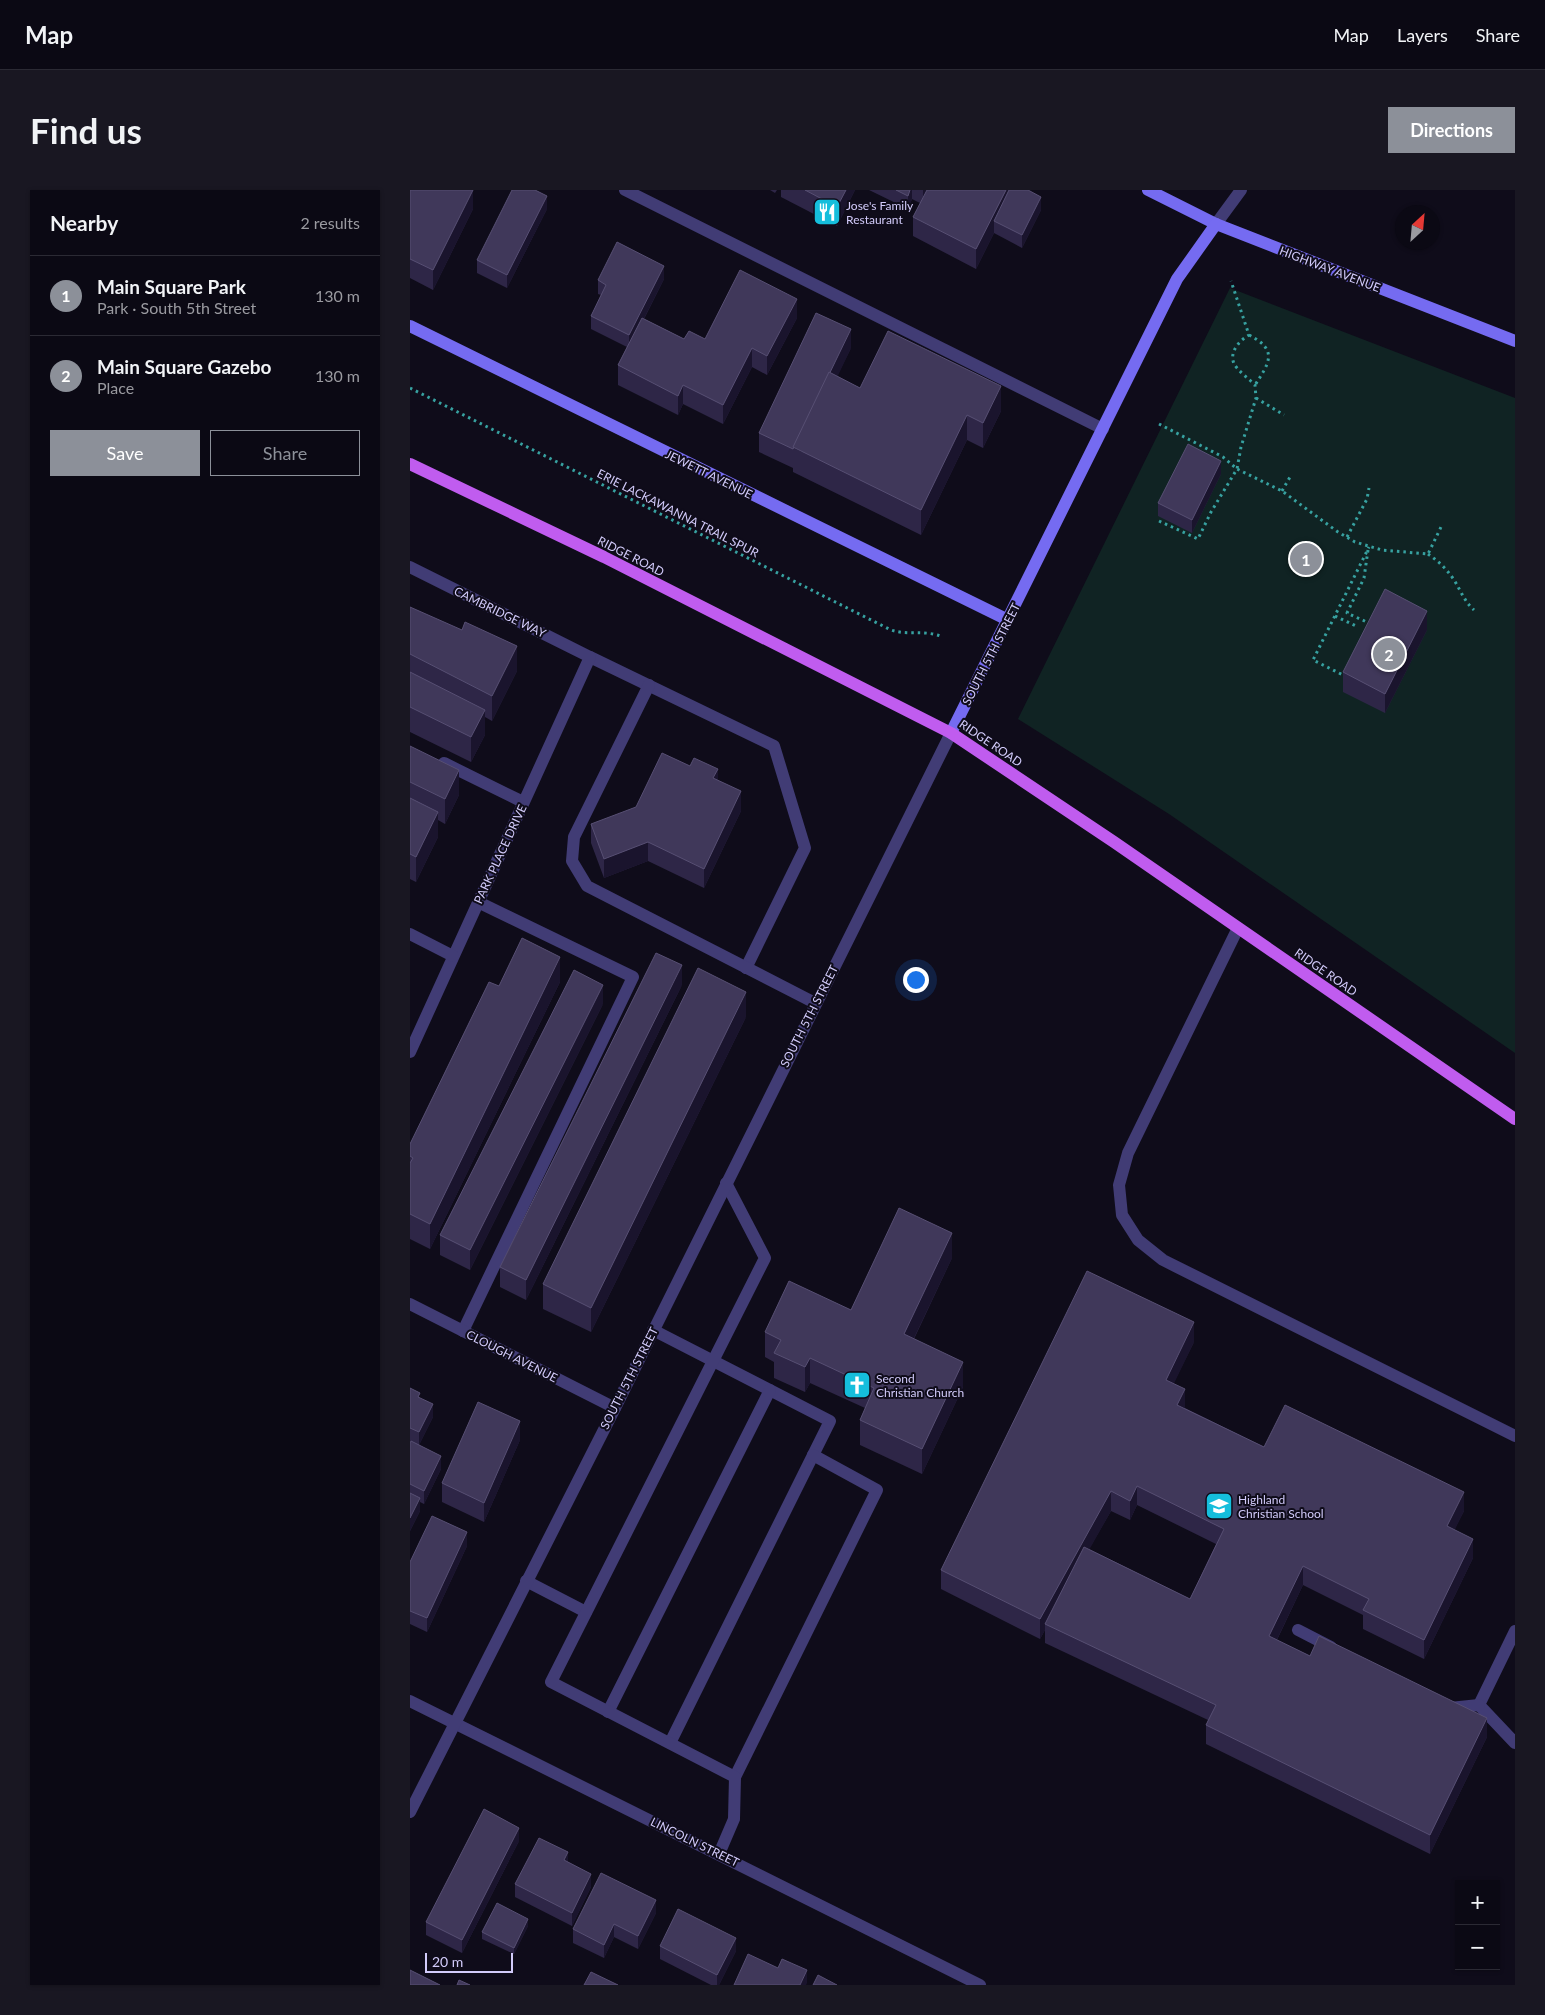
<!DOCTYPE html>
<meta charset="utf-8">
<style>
body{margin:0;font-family:Lato,sans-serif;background:#191722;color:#f1f3f6}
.controls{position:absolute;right:15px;bottom:15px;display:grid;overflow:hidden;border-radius:0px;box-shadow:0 1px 4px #0004}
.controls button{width:45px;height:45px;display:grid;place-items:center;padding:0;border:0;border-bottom:1px solid #2b2a34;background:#0b0914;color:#f1f3f6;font:25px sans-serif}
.compass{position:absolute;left:985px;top:15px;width:45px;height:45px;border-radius:50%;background:#0b0914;box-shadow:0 1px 4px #0004;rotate:26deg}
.scale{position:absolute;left:15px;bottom:12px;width:88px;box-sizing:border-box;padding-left:5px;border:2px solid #d2cbfa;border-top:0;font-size:14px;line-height:18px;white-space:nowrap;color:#d2cbfa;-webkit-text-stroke:4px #0f0c1a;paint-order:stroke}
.you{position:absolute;left:505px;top:789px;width:18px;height:18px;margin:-12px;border:4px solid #fff;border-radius:50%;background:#1a73e8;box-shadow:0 0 0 8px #1a73e833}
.badge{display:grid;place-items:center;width:32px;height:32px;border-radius:50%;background:#8c9099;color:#fff;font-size:16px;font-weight:700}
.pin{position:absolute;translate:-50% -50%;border:2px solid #fff;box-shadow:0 1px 5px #0006}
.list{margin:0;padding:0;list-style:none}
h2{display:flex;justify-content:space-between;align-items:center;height:65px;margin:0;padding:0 20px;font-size:21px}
h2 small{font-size:16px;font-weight:400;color:#9a9aa0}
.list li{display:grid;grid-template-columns:32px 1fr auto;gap:15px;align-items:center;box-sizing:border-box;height:80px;padding:0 20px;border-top:1px solid #2b2a34}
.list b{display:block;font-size:19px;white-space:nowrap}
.list p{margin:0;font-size:16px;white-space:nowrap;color:#9a9aa0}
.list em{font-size:16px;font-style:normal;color:#9a9aa0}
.actions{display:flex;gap:10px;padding:15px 20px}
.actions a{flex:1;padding:11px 0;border:1px solid #8c9099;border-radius:0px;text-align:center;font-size:18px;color:#8c9099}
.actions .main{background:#8c9099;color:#fff}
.map{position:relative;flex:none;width:1105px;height:1795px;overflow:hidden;border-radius:0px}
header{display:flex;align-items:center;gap:30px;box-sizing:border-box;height:70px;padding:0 25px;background:#0b0914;border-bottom:1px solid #2b2a34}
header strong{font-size:24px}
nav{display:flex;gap:28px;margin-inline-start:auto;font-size:18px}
.intro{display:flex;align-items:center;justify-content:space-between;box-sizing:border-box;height:120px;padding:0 30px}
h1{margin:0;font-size:35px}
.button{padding:12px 22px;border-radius:0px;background:#8c9099;color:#fff;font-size:18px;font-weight:700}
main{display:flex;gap:30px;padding:0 30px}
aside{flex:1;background:#0b0914;border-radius:0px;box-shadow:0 1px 4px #0004}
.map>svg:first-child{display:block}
</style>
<header>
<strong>Map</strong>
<nav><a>Map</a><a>Layers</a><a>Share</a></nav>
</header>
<div class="intro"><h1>Find us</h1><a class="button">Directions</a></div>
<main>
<aside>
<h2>Nearby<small>2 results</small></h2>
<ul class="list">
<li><span class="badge">1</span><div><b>Main Square Park</b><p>Park · South 5th Street</p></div><em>130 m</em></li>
<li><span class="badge">2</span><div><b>Main Square Gazebo</b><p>Place</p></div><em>130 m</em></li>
</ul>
<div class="actions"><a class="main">Save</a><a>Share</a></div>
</aside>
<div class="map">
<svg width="1105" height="1795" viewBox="0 0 1105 1795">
<rect width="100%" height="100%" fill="#0f0c1a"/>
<polygon fill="#102323" points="820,98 1105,208 1105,863 759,624 608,529"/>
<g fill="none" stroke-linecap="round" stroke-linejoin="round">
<g stroke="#37a1a0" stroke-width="3" stroke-dasharray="2.5 4" stroke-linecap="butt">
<path d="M 839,145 C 868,160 860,172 845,195"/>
<path d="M 0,198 L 481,440 C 499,446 513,439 533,447"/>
<polyline points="846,208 874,225"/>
<path d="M 749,234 L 813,267 L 827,279 L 831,257 L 846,208 L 845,195 C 839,189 832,184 827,178 C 816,166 828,151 839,145 L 821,91"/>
<polyline points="872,301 880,287"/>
<polyline points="749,331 788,349 801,322 827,279 872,301 928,342 945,352 972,360 1018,364 1032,335"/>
<polyline points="937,347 957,309 959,298"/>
<polyline points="958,360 954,388 937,423 961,434"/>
<path d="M 1018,364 C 1028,371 1037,379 1044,390 C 1051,401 1054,411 1064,420"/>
<polyline points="925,426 946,436"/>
<polyline points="937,487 903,470 959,357"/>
</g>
<g stroke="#413c75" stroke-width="12">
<polyline points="215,0 693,239"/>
<polyline points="180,467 364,556 395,658 336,778"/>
<polyline points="239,495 164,647 162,671 177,696 405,813"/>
<polyline points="34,573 113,612"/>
<polyline points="828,738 718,963 709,995 712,1025 728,1050 753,1070 1105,1246"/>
<polyline points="243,1140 420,1231 260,1553"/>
<polyline points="53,1141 223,787 68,712"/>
<polyline points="116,1391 176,1422"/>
<polyline points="888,1440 921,1457"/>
<polyline points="1105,1441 1069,1515 1105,1553"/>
<polyline points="1037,1516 1040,1518 1069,1515"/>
<polyline points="198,1522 360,1200"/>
<polyline points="325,1587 467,1300 403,1265"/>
<polyline points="309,1664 324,1629 325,1587 141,1492 355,1068 316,993"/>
</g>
<g stroke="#413c75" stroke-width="12">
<polyline points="806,34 831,0"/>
<polyline points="0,377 180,467 0,862"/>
<polyline points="0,744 43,766"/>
<polyline points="0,1114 205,1218"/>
<polyline points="0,1511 570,1795"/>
<polyline points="0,1622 205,1218 541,543"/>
</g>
<g stroke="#756bf1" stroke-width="12">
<polyline points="738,0 806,34 1105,151"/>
<polyline points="0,136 598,430"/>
<polyline points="541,543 767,89 806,34"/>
</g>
<polyline stroke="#c05cef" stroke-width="12" points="0,274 194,367 541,543 704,652 1105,929"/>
</g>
<g fill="#2e2647" fill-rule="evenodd">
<polygon points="0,0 63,19 23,100 0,88"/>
<polygon points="360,0 367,0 365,3"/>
<polygon points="371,0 445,0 427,36 371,7"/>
<polygon points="459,0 618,0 631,20 612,58 584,43 566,79 503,46 503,27 510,13 502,9 498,19"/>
<polygon points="137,19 97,98 67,83 67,70"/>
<polygon points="254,89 234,129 274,149 295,149 387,128 357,185 342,177 313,234 273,214 268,225 208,195 208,175 217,157 181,139 181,126 191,105 188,104 188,90"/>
<polygon points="441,158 427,186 450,198 591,221 573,258 557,250 511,345 383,282 383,278 349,262 349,243"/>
<polygon points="811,284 782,343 748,326 748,313"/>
<polygon points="0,417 107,481 82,531 75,527 75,545 61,572 0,542"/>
<polygon points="1017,440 975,523 933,502 933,482"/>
<polygon points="0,556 49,605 35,634 28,630 28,647 6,692 0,689"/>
<polygon points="331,621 294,698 238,671 194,688 181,653 181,634"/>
<polygon points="150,792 20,1059 0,1049 0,954 89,796"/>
<polygon points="272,795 116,1110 90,1097 90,1077"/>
<polygon points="193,814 60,1080 30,1065 30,1045"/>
<polygon points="336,827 181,1142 133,1119 133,1094"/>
<polygon points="542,1068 504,1149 553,1197 512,1284 450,1255 450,1230 455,1218 400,1193 395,1202 364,1188 364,1172 355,1167 355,1142 441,1120"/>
<path d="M 784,1152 L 763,1194 L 775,1218 L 854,1257 L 1054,1321 L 1044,1340 L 1063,1368 L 1014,1469 L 953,1439 L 953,1425 L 893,1395 L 867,1450 L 900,1466 L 1077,1547 L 1020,1664 L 796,1554 L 796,1535 L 798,1530 L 635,1453 L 635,1440 L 630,1449 L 531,1399 L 531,1380 ZM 727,1315 L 806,1354 L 780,1409 L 679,1359 L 701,1321 L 720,1330 Z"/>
<polygon points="0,1198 10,1208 23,1227 9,1255 31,1279 14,1314 10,1312 10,1321 0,1341 0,1253 1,1251 0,1251"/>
<polygon points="110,1250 74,1332 32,1312 32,1293"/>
<polygon points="57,1356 17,1442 0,1434 0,1372"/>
<polygon points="109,1651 52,1763 16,1745 16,1732"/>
<polygon points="158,1672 181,1697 162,1736 105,1707 105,1694"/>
<polygon points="246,1723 228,1759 204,1747 194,1768 163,1753 163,1739"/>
<polygon points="118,1736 104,1764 72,1749 72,1742"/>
<polygon points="250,1756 326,1761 309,1795 301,1795 250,1769"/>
</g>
<g fill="#1a142d">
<polygon points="63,0 63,19 23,100 23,80"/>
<polygon points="436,0 445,0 427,36 427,17"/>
<polygon points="500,0 502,0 502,9 498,19 498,6"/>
<polygon points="513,0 520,0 513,14"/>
<polygon points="596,0 601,0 584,31 584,43 566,79 566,59"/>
<polygon points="137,6 137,19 97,98 97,85"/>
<polygon points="631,7 631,20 612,58 612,45"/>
<polygon points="254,76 254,89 219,158 219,145"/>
<polygon points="387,109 387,128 357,185 357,166"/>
<polygon points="441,139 441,158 392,262 384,258"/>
<polygon points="342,158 342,177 313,234 313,215"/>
<polygon points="273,195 273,214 268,225 268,206"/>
<polygon points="591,196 591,221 573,258 573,233"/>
<polygon points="557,225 557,250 511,345 511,320"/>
<polygon points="811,271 811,284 782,343 782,330"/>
<polygon points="1017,421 1017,440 975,523 975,504"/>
<polygon points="107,456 107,481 82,531 82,506"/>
<polygon points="75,520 75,545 61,572 61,547"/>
<polygon points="308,579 308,598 303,588"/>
<polygon points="49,580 49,605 35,634 35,609"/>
<polygon points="331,601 331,621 294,698 294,679"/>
<polygon points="28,622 28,647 6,692 6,667"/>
<polygon points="238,652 238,671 194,688 194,669"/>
<polygon points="150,767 150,792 20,1059 20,1034"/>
<polygon points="272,775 272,795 116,1110 116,1090"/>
<polygon points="193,795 193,814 60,1080 60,1060"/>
<polygon points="336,802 336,827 181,1142 181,1118"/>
<polygon points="542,1043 542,1068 494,1169 494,1144"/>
<polygon points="784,1132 784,1152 756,1210 756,1190"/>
<polygon points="400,1168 400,1193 395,1202 395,1177"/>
<polygon points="553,1172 553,1197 512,1284 512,1259"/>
<polygon points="775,1199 775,1219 767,1215"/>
<polygon points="23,1214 23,1227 9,1255 9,1242"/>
<polygon points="110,1231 110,1250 74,1332 74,1313"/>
<polygon points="31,1266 31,1279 14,1314 14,1301"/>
<polygon points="727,1296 727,1315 720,1330 720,1311"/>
<polygon points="701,1301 701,1321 637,1435 635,1434 635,1440 630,1449 630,1429"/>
<polygon points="1054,1302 1054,1321 1037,1356 1037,1336"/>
<polygon points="10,1308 10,1321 0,1341 0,1328"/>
<polygon points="57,1342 57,1356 17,1442 17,1428"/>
<polygon points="1063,1349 1063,1368 1014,1469 1014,1450"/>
<polygon points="893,1376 893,1395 859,1466 859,1446"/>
<polygon points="1077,1528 1077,1547 1020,1664 1020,1645"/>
<polygon points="109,1638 109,1651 52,1763 52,1750"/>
<polygon points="158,1662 158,1676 154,1670"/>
<polygon points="181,1684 181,1697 162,1736 162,1723"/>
<polygon points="246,1710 246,1723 228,1759 228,1746"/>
<polygon points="118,1729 118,1736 104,1764 104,1758"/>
<polygon points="204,1734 204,1747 194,1768 194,1755"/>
<polygon points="326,1748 326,1761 309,1795 307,1795 307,1785"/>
<polygon points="397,1780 397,1793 396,1795 390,1795"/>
</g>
<g fill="#40385a" stroke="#574f73">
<polygon points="0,0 63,0 23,80 0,69"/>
<polygon points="102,0 125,0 137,6 97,85 67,70"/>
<polygon points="395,0 436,0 427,17"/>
<polygon points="486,0 500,0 498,6"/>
<polygon points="517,0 596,0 566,59 503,27"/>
<polygon points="599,0 618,0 631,7 612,45 584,31"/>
<polygon points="207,52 254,76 219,145 181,126 196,95 188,90"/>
<polygon points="330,80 387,109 357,166 342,158 313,215 273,195 268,206 208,175 232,128 274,149 279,141 295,149"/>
<polygon points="406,123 441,139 383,259 349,243"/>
<polygon points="478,141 591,196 573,233 557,225 511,320 383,257 419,182 450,198"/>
<polygon points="778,254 811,271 782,330 748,313"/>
<polygon points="975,399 1017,421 975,504 933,482"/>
<polygon points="0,417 52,440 55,432 107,456 82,506 0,464"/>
<polygon points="0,482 75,520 61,547 0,517"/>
<polygon points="0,556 49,580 35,609 0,592"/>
<polygon points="252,563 280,576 284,568 308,579 303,588 331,601 294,679 238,652 194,669 181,634 226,617"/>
<polygon points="0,608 28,622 6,667 0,664"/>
<polygon points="112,748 150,767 20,1034 0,1024 0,973 3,968 0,966 0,954 79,792 89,796"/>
<polygon points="246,763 272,775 116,1090 90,1077"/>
<polygon points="288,778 336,802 181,1118 133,1094"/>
<polygon points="164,780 193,795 60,1060 30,1045"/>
<polygon points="489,1018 542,1043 494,1144 553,1172 512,1259 450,1230 464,1198 400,1168 395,1177 364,1163 371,1150 355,1142 379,1091 441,1120"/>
<polygon points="677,1081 784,1132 756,1190 775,1199 767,1215 854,1257 875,1215 1054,1302 1037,1336 1063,1349 1014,1450 953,1420 959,1409 893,1376 859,1446 900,1466 909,1446 1077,1528 1020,1645 796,1535 806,1515 635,1434 674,1357 780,1409 814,1339 727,1296 720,1311 701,1301 630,1429 531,1380"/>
<polygon points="0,1198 10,1203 8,1207 23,1214 9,1242 0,1238"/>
<polygon points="68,1212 110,1231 74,1313 32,1293"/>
<polygon points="1,1251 31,1266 14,1301 0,1294 0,1253"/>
<polygon points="0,1303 10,1308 0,1328"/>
<polygon points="22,1326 57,1342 17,1428 0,1421 0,1372"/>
<polygon points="74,1619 109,1638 52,1750 16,1732"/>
<polygon points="129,1648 158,1662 154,1670 181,1684 162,1723 105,1694"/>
<polygon points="191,1683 246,1710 228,1746 204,1734 194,1755 163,1739"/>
<polygon points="87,1713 118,1729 104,1758 72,1742"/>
<polygon points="268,1719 326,1748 307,1785 250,1756"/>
<polygon points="338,1764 368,1778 372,1769 397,1780 390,1795 324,1795"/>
<polygon points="0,1780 30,1795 0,1795"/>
<polygon points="181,1782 208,1795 174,1795"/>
<polygon points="408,1785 427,1795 403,1795"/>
<polygon points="49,1790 60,1795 47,1795"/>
</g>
<defs>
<g id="restaurant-square" transform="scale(1.4375)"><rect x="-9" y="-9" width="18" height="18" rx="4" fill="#15bedc" stroke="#0f0c1a"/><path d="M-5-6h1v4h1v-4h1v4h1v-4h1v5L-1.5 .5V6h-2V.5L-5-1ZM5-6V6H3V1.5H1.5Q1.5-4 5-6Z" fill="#fff"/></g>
<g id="church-square" transform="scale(1.4375)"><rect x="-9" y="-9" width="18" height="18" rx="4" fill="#15bedc" stroke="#0f0c1a"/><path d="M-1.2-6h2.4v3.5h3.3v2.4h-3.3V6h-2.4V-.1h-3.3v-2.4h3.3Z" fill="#fff"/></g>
<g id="school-square" transform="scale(1.4375)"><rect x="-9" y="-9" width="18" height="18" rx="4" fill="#15bedc" stroke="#0f0c1a"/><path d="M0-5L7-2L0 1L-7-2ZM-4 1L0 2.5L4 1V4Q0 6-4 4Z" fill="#fff"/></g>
</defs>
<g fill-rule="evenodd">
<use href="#restaurant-square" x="417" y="22"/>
<use href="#church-square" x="447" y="1195"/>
<use href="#school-square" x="809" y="1316"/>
</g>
<g text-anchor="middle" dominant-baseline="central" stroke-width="4" stroke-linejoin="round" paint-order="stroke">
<g font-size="12" fill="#d2cbfa" stroke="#0f0c1a" text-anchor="start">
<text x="436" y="15">Jose's Family<tspan x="436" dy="14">Restaurant</tspan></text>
<text x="466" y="1188">Second<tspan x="466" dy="14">Christian Church</tspan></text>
<text x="828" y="1309">Highland<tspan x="828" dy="14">Christian School</tspan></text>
</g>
<g font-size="12" fill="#d2cbfa" stroke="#0f0c1a">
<text transform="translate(920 79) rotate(21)">HIGHWAY AVENUE</text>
<text transform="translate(299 284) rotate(26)">JEWETT AVENUE</text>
<text transform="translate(268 323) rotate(27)">ERIE LACKAWANNA TRAIL SPUR</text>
<text transform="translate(221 366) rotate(27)">RIDGE ROAD</text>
<text transform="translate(90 422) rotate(26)">CAMBRIDGE WAY</text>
<text transform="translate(581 464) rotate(-63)">SOUTH 5TH STREET</text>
<text transform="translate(581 553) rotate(34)">RIDGE ROAD</text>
<text transform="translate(90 664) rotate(-65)">PARK PLACE DRIVE</text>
<text transform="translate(916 782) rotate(35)">RIDGE ROAD</text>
<text transform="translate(399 826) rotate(-63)">SOUTH 5TH STREET</text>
<text transform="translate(102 1166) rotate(27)">CLOUGH AVENUE</text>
<text transform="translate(219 1188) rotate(-63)">SOUTH 5TH STREET</text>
<text transform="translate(285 1652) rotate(26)">LINCOLN STREET</text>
</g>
</g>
</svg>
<div class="controls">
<button>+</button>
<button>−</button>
</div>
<svg class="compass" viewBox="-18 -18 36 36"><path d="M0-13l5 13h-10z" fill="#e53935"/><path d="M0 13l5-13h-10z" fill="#9a9aa0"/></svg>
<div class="scale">20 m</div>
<div class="you"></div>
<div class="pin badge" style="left:896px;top:369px">1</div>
<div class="pin badge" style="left:979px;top:464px">2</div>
</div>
</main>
